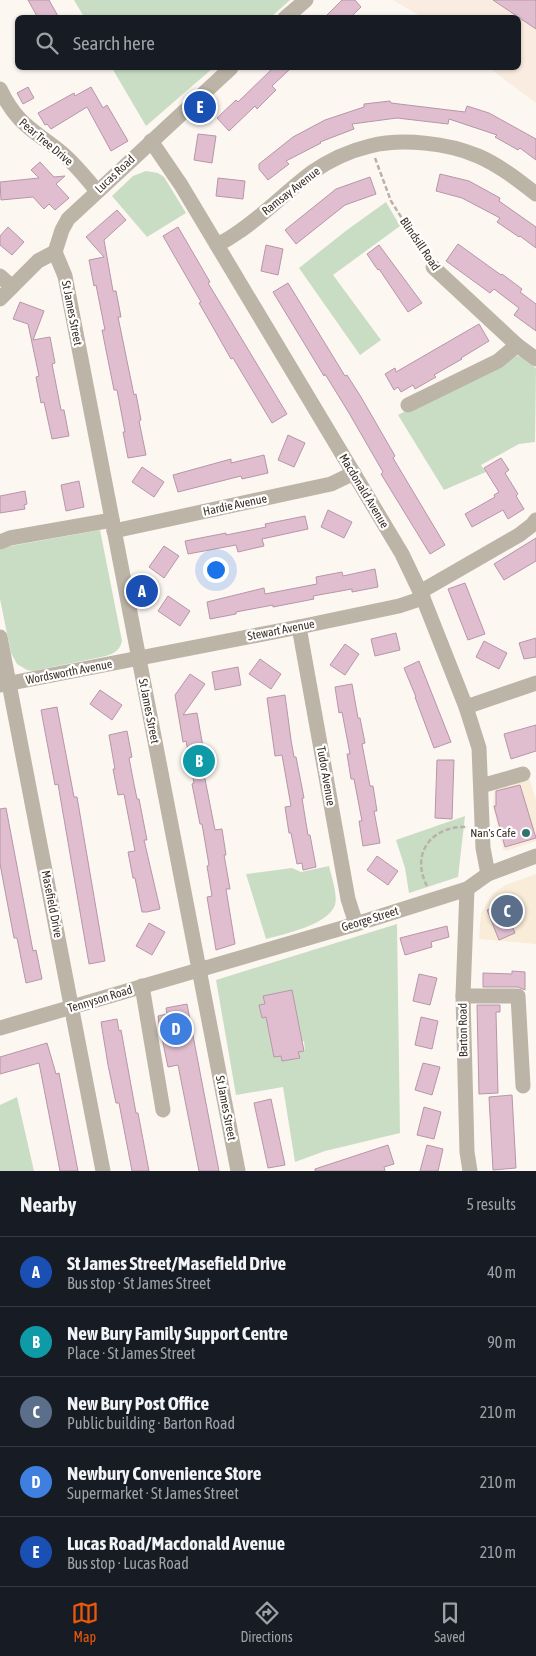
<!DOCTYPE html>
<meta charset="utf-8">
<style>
body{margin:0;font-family:"Asap Condensed",sans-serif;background:#242831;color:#f1f3f6}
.you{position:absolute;left:215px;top:569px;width:18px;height:18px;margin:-12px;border:4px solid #fff;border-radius:50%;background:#1a73e8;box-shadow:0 0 0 8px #1a73e833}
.badge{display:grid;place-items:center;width:32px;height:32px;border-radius:50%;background:#ea580c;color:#fff;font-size:16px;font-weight:700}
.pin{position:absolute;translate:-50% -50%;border:2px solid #fff;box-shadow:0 1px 5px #0006}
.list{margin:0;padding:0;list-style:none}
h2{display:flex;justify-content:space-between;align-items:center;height:65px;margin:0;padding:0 20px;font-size:21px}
h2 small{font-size:16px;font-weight:400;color:#9ea1a6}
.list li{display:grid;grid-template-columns:32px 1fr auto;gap:15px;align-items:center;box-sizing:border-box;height:70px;padding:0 20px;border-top:1px solid #363941}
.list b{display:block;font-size:19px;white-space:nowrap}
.list p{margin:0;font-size:16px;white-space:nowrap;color:#9ea1a6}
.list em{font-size:16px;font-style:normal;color:#9ea1a6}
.icon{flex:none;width:28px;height:28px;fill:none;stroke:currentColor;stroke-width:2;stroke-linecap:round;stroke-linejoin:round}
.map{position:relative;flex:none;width:536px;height:1171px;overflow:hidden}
.search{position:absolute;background:#171b24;box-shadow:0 1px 4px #0004;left:15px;right:15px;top:15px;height:55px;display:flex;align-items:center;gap:12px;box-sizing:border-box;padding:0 18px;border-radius:8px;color:#9ea1a6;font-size:19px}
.sheet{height:415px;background:#171b24}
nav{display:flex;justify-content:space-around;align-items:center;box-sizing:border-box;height:70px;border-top:1px solid #363941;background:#171b24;font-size:14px;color:#9ea1a6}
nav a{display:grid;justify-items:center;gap:2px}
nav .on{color:#ea580c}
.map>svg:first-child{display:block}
</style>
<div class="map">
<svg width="536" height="1171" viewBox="0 0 536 1171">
<rect width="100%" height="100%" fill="#fdf7f2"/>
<g fill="#f9ecd8">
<polygon points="526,768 536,800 536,841 506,851 503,849 493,807 495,777"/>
<polygon points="536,874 536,944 479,939 481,913 493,893 506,885"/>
</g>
<polygon fill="#faece0" points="393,0 536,0 536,103 489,68 518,68 518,18 422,17"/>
<g fill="#c9ddc4" fill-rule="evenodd">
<polygon points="74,0 290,0 270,18 84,17"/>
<polygon points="112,68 213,68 146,126"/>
<polygon points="146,171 158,173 164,177 186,213 147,237 112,196 133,176"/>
<polygon points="386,202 400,226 333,275 381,340 360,355 299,268 347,230"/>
<polygon points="514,354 521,357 536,368 535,442 519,444 481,465 486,472 444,490 398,415"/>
<path d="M 100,530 L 122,641 C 120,650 115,653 106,656 L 33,671 L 27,670 L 17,664 L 11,653 L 0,599 L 0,550 L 5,547 Z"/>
<polygon points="465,816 458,877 409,893 405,868 396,840"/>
<path d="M 329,866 C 331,875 338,895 335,905 C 328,925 284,934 266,939 L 246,874 L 292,868 L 301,872 Z"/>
<path d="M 397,924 L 400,1133 L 325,1151 L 295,1162 L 283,1087 L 236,1095 L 216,980 ZM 292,991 L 302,1041 L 304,1041 L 305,1051 L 298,1052 L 299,1058 L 283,1061 L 281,1056 L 274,1057 L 266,1017 L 262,1018 L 259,1006 L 265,1004 L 263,996 Z"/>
<polygon points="17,1097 34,1171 0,1171 0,1105"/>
</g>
<g fill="#e0bed0" stroke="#b696a7">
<polygon points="28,0 49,0 59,18 38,18"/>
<polygon points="342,0 355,0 361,7 350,18 324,18"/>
<polygon points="493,0 536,0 536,29"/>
<polygon points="273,68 291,68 272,86 276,90 257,109 255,106 229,131 217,118 236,100 238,102"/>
<polygon points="28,87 34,98 23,104 17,93"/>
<polygon points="91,87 103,108 107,105 128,141 111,151 87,107 51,129 47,124 45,125 38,113 74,93 75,96"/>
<polygon points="390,101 391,103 465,112 467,106 489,113 536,139 536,160 520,148 518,150 495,137 497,135 449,119 448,124 397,118 352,124 354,129 320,142 321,143 286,161 289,164 268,180 259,169 259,164 293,137 325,120 364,107 364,104"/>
<polygon points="198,134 216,136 212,163 194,160"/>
<polygon points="40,162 54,177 65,176 56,184 69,198 55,210 49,204 44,209 33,197 1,200 0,182 39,178 31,170"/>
<polygon points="440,174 469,181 500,198 499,201 536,227 536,248 520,236 519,237 497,222 500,218 462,198 436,191"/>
<polygon points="370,177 376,194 345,205 296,244 285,230 336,189"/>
<polygon points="218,178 245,181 243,199 216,196"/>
<polygon points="117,210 126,220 104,240 113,291 116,291 121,317 118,317 134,395 136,394 141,420 139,421 146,455 128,458 123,432 125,432 117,390 114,390 102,330 105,330 96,285 94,286 89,260 104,257 86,237"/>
<polygon points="8,227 24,242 12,255 0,245 0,236"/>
<polygon points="178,227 210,282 208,283 287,414 272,423 233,358 231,359 214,329 199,303 201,302 163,236"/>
<polygon points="458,244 501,275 502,274 522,289 520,292 536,304 536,331 514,315 519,308 494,289 490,293 446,261"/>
<polygon points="266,245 283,249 278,275 261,271"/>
<polygon points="379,245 422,303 408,312 379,269 378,270 375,266 367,254"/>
<polygon points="288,283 345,376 347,375 361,397 395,456 393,458 445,545 430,554 381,474 383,472 349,413 325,374 324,376 273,292"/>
<polygon points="20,302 44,311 33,340 50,337 55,363 52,364 61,410 64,410 69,436 52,439 44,402 41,403 36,377 39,376 28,324 13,319"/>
<polygon points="479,324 489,341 461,358 462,359 434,375 436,377 415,389 413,385 401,392 398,387 394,390 385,374 395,368 396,372"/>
<polygon points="288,435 305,443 294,467 278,460"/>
<polygon points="264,455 268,473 242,479 241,476 178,492 173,475 231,459 231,463"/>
<polygon points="501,458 509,470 505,473 518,494 516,496 524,509 508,519 503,510 472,527 465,514 495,497 494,495 499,492 484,468"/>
<polygon points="142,467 164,482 154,497 132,482"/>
<polygon points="79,481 84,507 66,511 61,485"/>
<polygon points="25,491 27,504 24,505 25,509 0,513 0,496"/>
<polygon points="328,510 352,522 344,538 321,527"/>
<polygon points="305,516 308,529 262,539 264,546 238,552 236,545 188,554 185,541 226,533 226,535 266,527 265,524"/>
<polygon points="536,538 536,561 504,580 494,564"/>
<polygon points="164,546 179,556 164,578 149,567"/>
<polygon points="375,569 378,587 352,592 352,589 313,596 314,599 273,607 273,605 236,612 236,614 210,619 207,602 264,588 265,594 317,584 316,577 342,572 343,576"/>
<polygon points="465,583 485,634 468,640 448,589"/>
<polygon points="168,596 190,611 180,626 158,611"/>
<polygon points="396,633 400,650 375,656 371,639"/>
<polygon points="536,638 536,657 524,659 519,643"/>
<polygon points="484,641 507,653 499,669 476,657"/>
<polygon points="345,644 359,654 345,675 330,665"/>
<polygon points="260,659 281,674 271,689 249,674"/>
<polygon points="419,661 451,742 434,748 415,697 416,697 404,668"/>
<polygon points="238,667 241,685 215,690 212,672"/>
<polygon points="190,674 205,684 183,715 197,713 203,747 206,746 211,772 204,774 215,830 222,829 226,855 224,855 230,889 226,889 235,944 216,950 207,897 212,896 207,866 209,865 202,824 200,824 192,784 194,783 186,741 183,742 175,695"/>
<polygon points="352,684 358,718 360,718 365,743 362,744 370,786 373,786 377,811 374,811 380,843 363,846 359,821 362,821 354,779 351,779 347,754 350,754 342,712 339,713 335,687"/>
<polygon points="100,690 122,705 112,720 90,704"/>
<polygon points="285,695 291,740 294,757 296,757 304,798 302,798 305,817 308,835 310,835 316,867 303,870 302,863 297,864 291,833 289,833 285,807 291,806 282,755 275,756 267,698"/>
<polygon points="57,707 74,797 77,797 105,961 89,964 58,784 55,785 41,710"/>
<polygon points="536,725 536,751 511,759 504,734"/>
<polygon points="127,731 132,757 129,758 133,779 137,799 139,799 147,840 144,840 160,909 147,912 142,912 135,878 133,878 128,852 135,851 124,794 118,795 113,769 115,769 109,735"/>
<polygon points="437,760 454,760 452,819 435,818"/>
<polygon points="520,785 536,838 505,847 494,806 496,806 496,791"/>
<polygon points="6,808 33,951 36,950 42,979 26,983 17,938 14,938 0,864 0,809"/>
<polygon points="377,856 398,871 388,885 367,870"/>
<polygon points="512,900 517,915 509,918 515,933 499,940 487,910"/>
<polygon points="149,923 165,932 152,955 136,946"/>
<polygon points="447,926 449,937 431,942 432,947 405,955 400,938"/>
<polygon points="512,971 525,972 525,990 518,987 483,987 483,973 512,974"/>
<polygon points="419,974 437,978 430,1005 413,1001"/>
<polygon points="292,990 304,1051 298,1052 300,1058 282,1061 281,1056 274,1057 266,1017 262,1018 259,1005 265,1004 263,996"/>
<polygon points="187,1004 199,1067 219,1171 199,1171 178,1065 168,1067 159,1023 158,1016 167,1014 166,1008"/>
<polygon points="477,1005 500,1005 500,1012 496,1012 498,1093 479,1094"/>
<polygon points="421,1017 438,1021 432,1049 415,1045"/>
<polygon points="117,1019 119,1031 121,1030 136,1113 138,1113 149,1171 132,1171 119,1103 116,1103 108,1065 101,1022"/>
<polygon points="47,1043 56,1074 59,1073 78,1171 60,1171 39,1063 0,1074 0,1057"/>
<polygon points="423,1063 440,1067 432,1095 415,1090"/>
<polygon points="512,1095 516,1168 493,1170 489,1097"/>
<polygon points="271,1099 285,1165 268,1168 254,1103"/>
<polygon points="424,1107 441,1112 434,1139 417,1135"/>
<polygon points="388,1145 394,1164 384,1167 385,1171 315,1171 315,1169"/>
<polygon points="427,1145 443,1149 438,1171 420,1171"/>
</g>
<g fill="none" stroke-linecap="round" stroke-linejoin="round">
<g stroke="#b9b1ab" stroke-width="2.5" stroke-dasharray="5 2.5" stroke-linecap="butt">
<polyline points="375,158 391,201 425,255"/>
<path d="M 427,886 C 410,853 432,825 468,827"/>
</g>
<g stroke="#bcb4a7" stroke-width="15">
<polyline points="285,18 306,0"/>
<path d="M 0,89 C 17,125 34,130 62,153 C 75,164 86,178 97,191"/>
<polyline points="151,141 181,185 402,554 423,598 466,707 479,748 483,848 488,874"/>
<path d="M 217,245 C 225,241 233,236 240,231 C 265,214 287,191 311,173 C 328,161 349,151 370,146 C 402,138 448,143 478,156 C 499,165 518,180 536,194"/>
<polyline points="55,252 65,276 238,1171"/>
<polyline points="433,267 517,345 536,359"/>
<polyline points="0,276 12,287"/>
<polyline points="0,299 38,261 55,252 62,230 68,219 231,68"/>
<polyline points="408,405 498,361 517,345"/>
<polyline points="114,531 331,484 354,473"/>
<polyline points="0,542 10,538 112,520"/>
<polyline points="420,592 519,535 532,525 536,520"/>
<polyline points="299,627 348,899 356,924"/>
<polyline points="0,637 103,1171"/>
<polyline points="1,685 299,627 399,606 423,598"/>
<polyline points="466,707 536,683"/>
<polyline points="481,786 523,774"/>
<polyline points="467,889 463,996 467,1152 470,1171"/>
<polyline points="142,986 163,1110"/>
<polyline points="463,996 518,996 523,1086"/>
<polyline points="0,1028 356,924 467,889 488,874 536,856"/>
</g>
</g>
<circle fill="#2f756a" stroke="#fff" stroke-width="2" cx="526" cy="833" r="5"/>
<g text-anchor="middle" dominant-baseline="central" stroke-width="4.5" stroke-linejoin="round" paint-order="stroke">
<g font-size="12" fill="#3b3027" stroke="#fff">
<text transform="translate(46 142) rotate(40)">Pear Tree Drive</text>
<text transform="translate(115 174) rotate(-43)">Lucas Road</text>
<text transform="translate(291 191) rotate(-38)">Ramsay Avenue</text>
<text transform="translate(420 244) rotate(56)">Blindsill Road</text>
<text transform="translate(72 313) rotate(79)">St James Street</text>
<text transform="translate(364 491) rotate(59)">Macdonald Avenue</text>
<text transform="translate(235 505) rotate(-12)">Hardie Avenue</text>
<text transform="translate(281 630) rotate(-11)">Stewart Avenue</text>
<text transform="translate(69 672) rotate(-11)">Wordsworth Avenue</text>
<text transform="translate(149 711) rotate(79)">St James Street</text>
<text transform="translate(326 776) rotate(80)">Tudor Avenue</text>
<text transform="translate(52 904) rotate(79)">Masefield Drive</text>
<text transform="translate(370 919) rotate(-17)">George Street</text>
<text transform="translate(100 999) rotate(-17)">Tennyson Road</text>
<text transform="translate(463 1030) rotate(-91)">Barton Road</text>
<text transform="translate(226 1108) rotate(79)">St James Street</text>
</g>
<g font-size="12" fill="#3b3027" stroke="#fff" text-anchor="end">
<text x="516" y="833">Nan's Cafe</text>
</g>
</g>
</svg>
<div class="you"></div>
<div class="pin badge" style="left:142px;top:591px;background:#1a4fb4">A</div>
<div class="pin badge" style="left:199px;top:761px;background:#0f9aa8">B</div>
<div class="pin badge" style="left:507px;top:911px;background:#5c6f8a">C</div>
<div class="pin badge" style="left:176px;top:1029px;background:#3f7fe0">D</div>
<div class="pin badge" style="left:200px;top:107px;background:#1a4fb4">E</div>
<div class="search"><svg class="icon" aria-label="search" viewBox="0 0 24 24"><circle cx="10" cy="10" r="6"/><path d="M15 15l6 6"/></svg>Search here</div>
</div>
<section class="sheet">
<h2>Nearby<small>5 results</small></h2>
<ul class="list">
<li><span class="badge" style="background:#1a4fb4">A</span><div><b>St James Street/Masefield Drive</b><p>Bus stop · St James Street</p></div><em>40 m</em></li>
<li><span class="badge" style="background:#0f9aa8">B</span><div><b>New Bury Family Support Centre</b><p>Place · St James Street</p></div><em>90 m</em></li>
<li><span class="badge" style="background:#5c6f8a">C</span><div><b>New Bury Post Office</b><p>Public building · Barton Road</p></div><em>210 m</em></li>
<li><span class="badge" style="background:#3f7fe0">D</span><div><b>Newbury Convenience Store</b><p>Supermarket · St James Street</p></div><em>210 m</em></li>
<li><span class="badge" style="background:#1a4fb4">E</span><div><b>Lucas Road/Macdonald Avenue</b><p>Bus stop · Lucas Road</p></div><em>210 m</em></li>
</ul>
</section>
<nav>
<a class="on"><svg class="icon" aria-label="map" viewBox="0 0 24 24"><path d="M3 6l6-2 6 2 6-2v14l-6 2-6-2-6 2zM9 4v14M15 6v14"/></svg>Map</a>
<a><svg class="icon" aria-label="directions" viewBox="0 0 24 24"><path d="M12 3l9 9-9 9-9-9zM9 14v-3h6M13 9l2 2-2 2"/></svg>Directions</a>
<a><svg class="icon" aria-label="saved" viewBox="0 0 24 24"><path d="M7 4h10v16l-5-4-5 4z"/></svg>Saved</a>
</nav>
